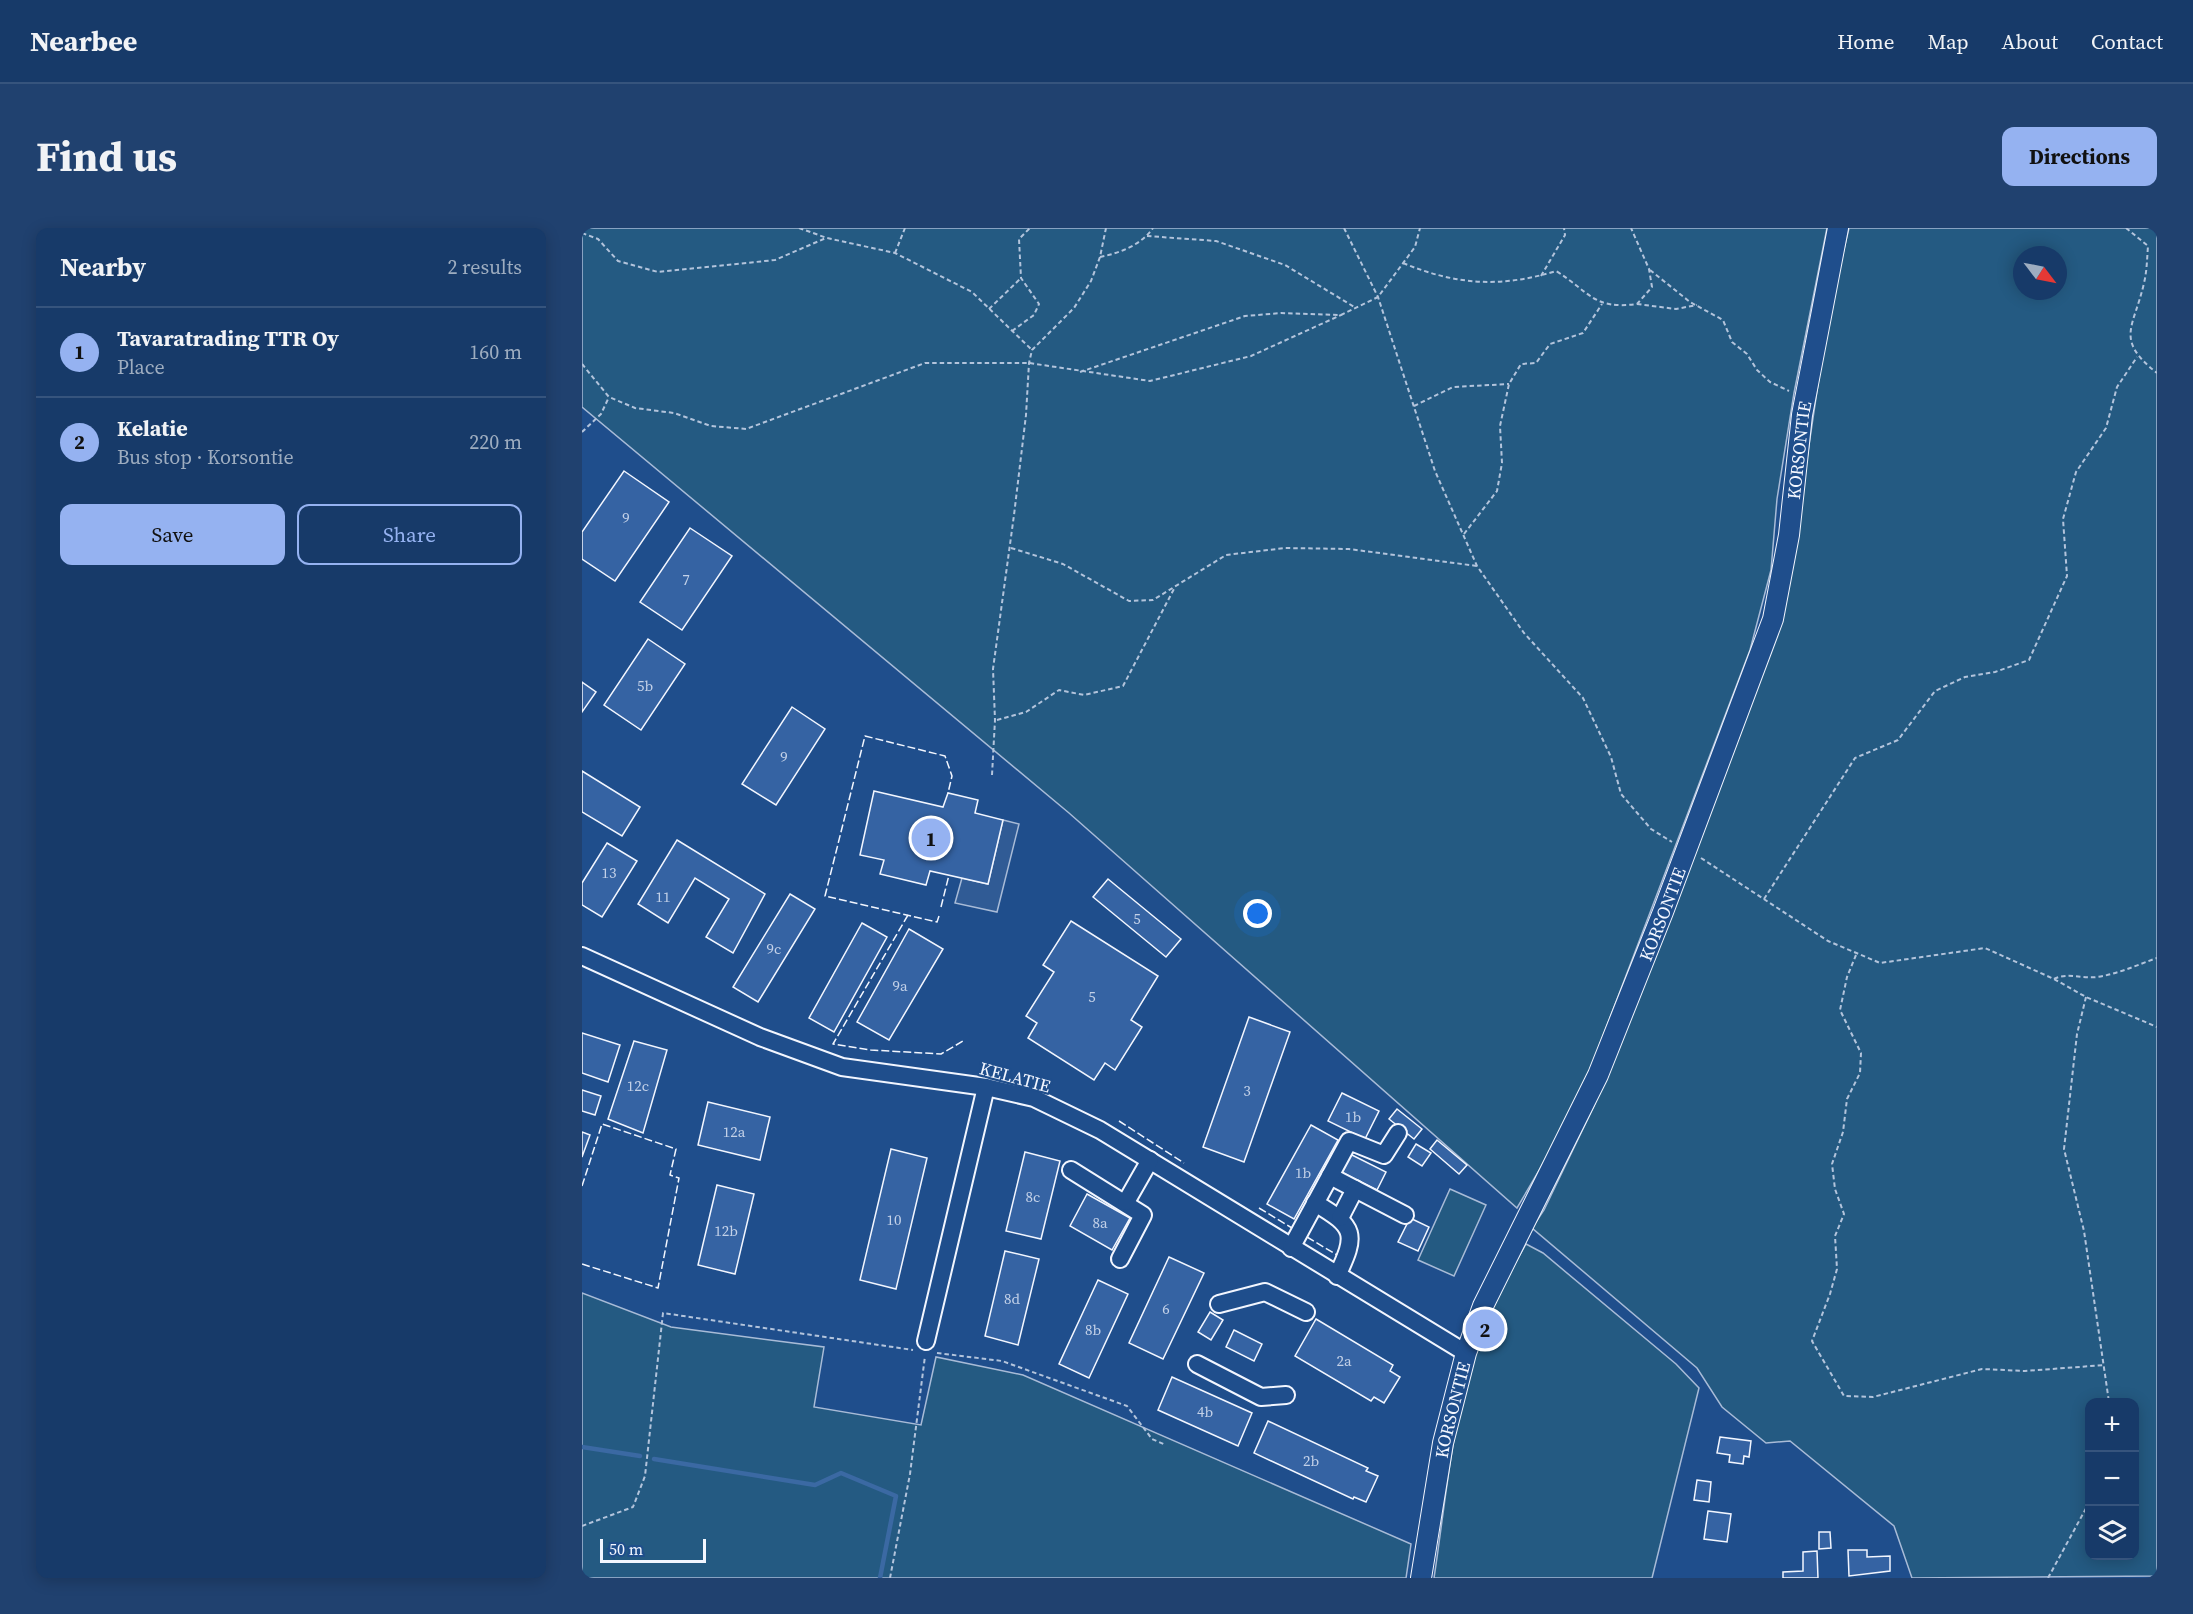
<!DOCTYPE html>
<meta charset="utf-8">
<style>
body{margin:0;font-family:"Source Serif 4",serif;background:#20416f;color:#f1f3f6}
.controls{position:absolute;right:18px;bottom:18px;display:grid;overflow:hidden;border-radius:12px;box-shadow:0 3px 15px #0003}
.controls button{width:54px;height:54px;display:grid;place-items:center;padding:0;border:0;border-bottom:2px solid #36547d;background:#173a69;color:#f1f3f6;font:30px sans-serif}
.compass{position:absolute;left:1431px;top:18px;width:54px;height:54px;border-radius:50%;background:#173a69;box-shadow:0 3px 15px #0003;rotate:122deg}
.scale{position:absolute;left:18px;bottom:15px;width:106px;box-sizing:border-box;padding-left:6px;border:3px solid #f2f6ff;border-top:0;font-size:16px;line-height:21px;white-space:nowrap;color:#f2f6ff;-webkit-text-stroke:4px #1f4e8c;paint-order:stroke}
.you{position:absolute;left:676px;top:686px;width:21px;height:21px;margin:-15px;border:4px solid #fff;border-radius:50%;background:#1a73e8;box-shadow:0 0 0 9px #1a73e833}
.badge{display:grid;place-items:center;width:39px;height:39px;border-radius:50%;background:#95b2f1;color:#111;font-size:20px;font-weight:700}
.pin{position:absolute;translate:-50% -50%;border:3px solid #fff;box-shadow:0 2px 6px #0006}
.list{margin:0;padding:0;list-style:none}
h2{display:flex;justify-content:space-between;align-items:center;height:78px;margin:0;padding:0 24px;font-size:26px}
h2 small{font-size:20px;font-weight:400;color:#9eadc0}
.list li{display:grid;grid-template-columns:39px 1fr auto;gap:18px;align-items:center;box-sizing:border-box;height:90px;padding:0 24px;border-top:2px solid #36547d}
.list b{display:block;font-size:22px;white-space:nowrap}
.list p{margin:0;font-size:20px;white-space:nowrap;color:#9eadc0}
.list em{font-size:20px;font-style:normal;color:#9eadc0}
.actions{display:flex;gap:12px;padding:18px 24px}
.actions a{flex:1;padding:14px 0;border:2px solid #95b2f1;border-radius:12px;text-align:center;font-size:21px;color:#95b2f1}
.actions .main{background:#95b2f1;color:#111}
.icon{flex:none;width:33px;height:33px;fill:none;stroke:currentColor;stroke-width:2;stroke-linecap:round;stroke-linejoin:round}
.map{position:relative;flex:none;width:1575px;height:1350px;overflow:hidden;border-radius:12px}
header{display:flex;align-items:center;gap:36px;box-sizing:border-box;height:84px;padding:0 30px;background:#173a69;border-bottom:2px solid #36547d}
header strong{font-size:28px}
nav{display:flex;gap:33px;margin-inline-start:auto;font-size:21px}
.intro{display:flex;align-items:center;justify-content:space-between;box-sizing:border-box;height:144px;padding:0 36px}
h1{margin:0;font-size:42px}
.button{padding:15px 27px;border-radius:12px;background:#95b2f1;color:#111;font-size:21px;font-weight:700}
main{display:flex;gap:36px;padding:0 36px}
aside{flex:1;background:#173a69;border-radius:12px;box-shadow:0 3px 15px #0003}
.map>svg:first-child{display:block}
</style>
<header>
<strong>Nearbee</strong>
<nav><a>Home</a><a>Map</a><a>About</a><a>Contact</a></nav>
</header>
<div class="intro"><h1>Find us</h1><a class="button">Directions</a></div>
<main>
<aside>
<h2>Nearby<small>2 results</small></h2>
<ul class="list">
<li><span class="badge">1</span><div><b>Tavaratrading TTR Oy</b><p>Place</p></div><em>160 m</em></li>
<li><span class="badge">2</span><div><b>Kelatie</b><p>Bus stop · Korsontie</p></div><em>220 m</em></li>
</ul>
<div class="actions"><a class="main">Save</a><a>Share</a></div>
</aside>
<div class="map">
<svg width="1575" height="1350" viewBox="0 0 1575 1350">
<rect width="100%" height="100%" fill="#1f4e8c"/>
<g fill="#245a82" stroke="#a8bbd7" stroke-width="1.5" fill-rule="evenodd">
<polygon points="0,0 1245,0 1212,165 1195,271 1189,342 1168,422 1010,837 972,917 935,980 487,585 0,179"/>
<path d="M 1267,0 L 1575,0 L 1575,1348 L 1330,1350 L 1312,1298 L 1208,1213 L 1184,1215 L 1140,1179 L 1115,1140 L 950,1000 L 962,982 L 1012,878 L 1112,621 L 1219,271 L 1246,89 ZM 1440,27 L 1476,27 L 1476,63 L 1440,63 ZM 1508,1174 L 1552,1174 L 1552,1328 L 1508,1328 Z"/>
<polygon points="868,961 904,977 872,1048 836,1032"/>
<path d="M 944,1016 L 961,1025 L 1094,1136 L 1117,1160 L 1070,1350 L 852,1350 C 863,1279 870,1191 893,1124 C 905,1086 924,1051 944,1016 Z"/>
<polygon points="0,1065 89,1099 242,1119 232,1179 339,1197 354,1129 441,1147 829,1316 824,1350 0,1350"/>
</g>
<polygon fill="#305b95" stroke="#a8bbd7" stroke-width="1.5" points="421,592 437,596 415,684 373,675 380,650 406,656"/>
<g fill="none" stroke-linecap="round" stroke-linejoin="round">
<g stroke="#3b69a3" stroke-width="4.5">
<polyline points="0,1219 58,1228"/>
<polyline points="72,1231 233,1257 259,1245 314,1268 298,1350"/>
</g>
</g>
<g fill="#3563a3" stroke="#f2f6ff" stroke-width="1.5">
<polygon points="42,243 87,274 33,353 0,331 0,304"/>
<polygon points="108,300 150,328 100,402 58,374"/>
<polygon points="66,411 103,436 59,502 22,477"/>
<polygon points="0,454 14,464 0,484"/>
<polygon points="210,479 243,501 194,577 160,556"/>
<polygon points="0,543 58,579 40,608 0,584"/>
<polygon points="292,563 361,579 366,565 396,572 393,585 421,592 406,656 348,643 344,657 298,646 302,632 278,627"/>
<polygon points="95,612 183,666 151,725 124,709 147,671 113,650 86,695 56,676"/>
<polygon points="25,615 55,633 20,689 0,677 0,655"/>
<polygon points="526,651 599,711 584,729 511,669"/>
<polygon points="208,666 233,681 176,774 151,759"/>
<polygon points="489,693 576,748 549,792 560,799 533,842 523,835 512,852 446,810 455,795 444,788 472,744 461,737"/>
<polygon points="280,695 305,709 252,804 227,790"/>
<polygon points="327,701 361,721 307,812 275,794"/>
<polygon points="667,789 708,804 662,934 621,919"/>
<polygon points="0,805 38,817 26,854 0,845"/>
<polygon points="52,813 85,822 61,905 26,891"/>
<polygon points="0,862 19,868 13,887 0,883"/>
<polygon points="760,865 797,883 783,911 746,893"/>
<polygon points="126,874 188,889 178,932 116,917"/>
<polygon points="815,881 840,901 832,911 807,891"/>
<polygon points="729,897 756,912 712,991 685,976"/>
<polygon points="0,904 8,907 0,929"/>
<polygon points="855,912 885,937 877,946 848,921"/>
<polygon points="834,916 849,925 840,938 826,929"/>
<polygon points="309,921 345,930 314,1061 278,1052"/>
<polygon points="443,924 478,933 459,1011 424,1003"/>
<polygon points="768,926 804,944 795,962 759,944"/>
<polygon points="135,957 172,966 153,1046 116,1037"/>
<polygon points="505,966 548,990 530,1022 488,998"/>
<polygon points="828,990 847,999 836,1023 816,1014"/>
<polygon points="423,1023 457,1031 436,1117 403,1108"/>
<polygon points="587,1029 622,1045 581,1131 547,1115"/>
<polygon points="516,1052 546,1066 507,1150 477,1136"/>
<polygon points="628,1084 641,1092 629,1112 616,1104"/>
<polygon points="734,1091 811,1137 808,1143 818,1149 802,1175 792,1169 789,1173 713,1128"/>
<polygon points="652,1102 680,1116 672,1133 644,1119"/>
<polygon points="590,1149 670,1185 656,1218 576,1182"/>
<polygon points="686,1193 786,1240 784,1243 796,1248 784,1274 772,1269 771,1271 672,1225"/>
<polygon points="1138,1209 1169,1213 1167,1229 1162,1228 1161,1236 1147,1234 1148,1227 1135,1225"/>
<polygon points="1115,1252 1129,1254 1127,1274 1112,1272"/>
<polygon points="1126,1283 1149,1286 1145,1314 1122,1311"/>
<polygon points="1237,1304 1248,1304 1249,1320 1237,1321"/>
<polygon points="1266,1322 1285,1322 1285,1329 1308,1328 1308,1343 1267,1348"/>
<polygon points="1235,1323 1236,1350 1201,1350 1201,1344 1221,1343 1221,1324"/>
</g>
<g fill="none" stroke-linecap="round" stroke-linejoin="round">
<g stroke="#f2f6ff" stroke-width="20">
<g id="minor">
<polyline points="0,728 178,809 260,839 404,859 452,870 518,902 884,1125"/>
<polyline points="489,942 561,987 538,1031"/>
<polyline points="748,948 823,987"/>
<polyline points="544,974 568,932"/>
<path d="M 733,975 C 774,999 775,1006 755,1048"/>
<polyline points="758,990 773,961"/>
<polyline points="709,1020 767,913 802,927 816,905"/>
<polyline points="637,1076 683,1064 724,1084"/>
<polyline points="344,1113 404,859"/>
<polyline points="615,1136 679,1169 704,1167"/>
</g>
</g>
<g stroke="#f2f6ff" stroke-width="22">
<g id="major">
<path id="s1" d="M 839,1350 L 861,1215 L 884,1125 L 901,1078 L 1016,847 L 1081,684 L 1191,391 L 1207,307 L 1220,187 L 1256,0"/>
</g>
</g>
<g stroke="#b3c4dc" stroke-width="2" stroke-dasharray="4.5 3" stroke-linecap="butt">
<polyline points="217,0 245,10 313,25 390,64 450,122"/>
<polyline points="762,0 796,69 853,243 895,338 942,405 1001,470 1029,529 1039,566 1069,601 1090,614"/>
<path d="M 1544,0 L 1566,18 C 1565,30 1565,43 1562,55 C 1552,100 1532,111 1575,145"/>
<polyline points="0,5 16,11 36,33 76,44 193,32 244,10"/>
<polyline points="565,8 634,13 703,37 774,80"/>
<polyline points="313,25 323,0"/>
<path d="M 518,29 C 538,25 559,17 571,0"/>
<path d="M 821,35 C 874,57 919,60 974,43 C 1008,64 1011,82 1055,76 L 1070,59 L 1067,41 L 1049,0"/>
<polyline points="1068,42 1108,74 1141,92 1150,114 1165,126 1175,142 1188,154 1207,163"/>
<polyline points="959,48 983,7 982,0"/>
<polyline points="1055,76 1094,81 1115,77"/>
<polyline points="407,81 439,50"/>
<polyline points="430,103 452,87 457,76 439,50 437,11 448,0"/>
<polyline points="0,136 27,169 53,180 92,185 129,198 164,201 343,135 447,135 568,153 669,128 759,87"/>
<polyline points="498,144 663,88 699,85 759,87 796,69 833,19 838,0"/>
<polyline points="832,178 871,159 927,156"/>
<polyline points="0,204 19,186 27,169"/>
<polyline points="882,306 915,263 920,235 918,198 927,156 939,136 954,135 968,116 1001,105 1020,76"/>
<polyline points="429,320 481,336 547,373 571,372 644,327 703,320 767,321 895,338"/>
<polyline points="415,492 444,484 477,462 502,467 541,458 593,359"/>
<polyline points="410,547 413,492 411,441 432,287 444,187 447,135 450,122 492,80 509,53 518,29 524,0"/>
<polyline points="1119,630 1246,713 1298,735 1403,720 1472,751 1504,769 1575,799"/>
<polyline points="1182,671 1273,530 1316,512 1353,463 1383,449 1413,444 1447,432 1485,348 1481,291 1494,244 1524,200 1535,159 1555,129"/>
<polyline points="1274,727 1265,749 1258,782 1279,825 1278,845 1265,871 1261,904 1250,936 1253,961 1262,986 1253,1008 1255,1041 1248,1066 1230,1113 1262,1168 1291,1169 1400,1141 1443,1143 1523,1137"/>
<path d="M 1472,751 C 1486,744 1499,751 1515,749 C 1536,746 1555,737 1575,730"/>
<polyline points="1504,769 1495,806 1482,921 1502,1003 1527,1174"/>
<polyline points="355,1125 420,1133 545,1178 570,1211 584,1217"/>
<polyline points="0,1298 51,1279 63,1248 81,1085 331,1122"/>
<polyline points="308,1350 328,1246 343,1128"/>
<polyline points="1466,1350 1508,1273"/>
</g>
<use href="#minor" stroke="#1f4e8c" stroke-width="16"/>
<use href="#major" stroke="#1f4e8c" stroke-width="20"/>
<g stroke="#f2f6ff" stroke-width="1.5" stroke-dasharray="8 3" stroke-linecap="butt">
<polyline points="359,679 367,647"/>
<polyline points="326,687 251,816 289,822 359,826 381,813"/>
<polyline points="357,688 355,694 243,668 283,508 363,528 370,548 366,565"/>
<polyline points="537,893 602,935"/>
<polyline points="0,958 20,896 94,921 88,947 97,950 76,1060 0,1036"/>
<polyline points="677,980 710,1000"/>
<polyline points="725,1009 755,1027"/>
</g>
</g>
<g text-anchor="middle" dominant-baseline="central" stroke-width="4.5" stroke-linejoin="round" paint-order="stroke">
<g font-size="15" fill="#c3d1e8">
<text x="44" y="289">9</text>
<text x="104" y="351">7</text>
<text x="63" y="457">5b</text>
<text x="202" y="528">9</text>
<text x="27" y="644">13</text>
<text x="81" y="668">11</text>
<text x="555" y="690">5</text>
<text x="192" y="720">9c</text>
<text x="318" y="757">9a</text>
<text x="510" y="768">5</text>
<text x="56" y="857">12c</text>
<text x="665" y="862">3</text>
<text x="771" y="888">1b</text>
<text x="152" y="903">12a</text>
<text x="721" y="944">1b</text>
<text x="451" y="968">8c</text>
<text x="312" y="991">10</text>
<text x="518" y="994">8a</text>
<text x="144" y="1002">12b</text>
<text x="430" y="1070">8d</text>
<text x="584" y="1080">6</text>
<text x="511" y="1101">8b</text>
<text x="762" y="1132">2a</text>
<text x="623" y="1183">4b</text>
<text x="729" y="1232">2b</text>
</g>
<g font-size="18" fill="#f2f6ff" stroke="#1f4e8c">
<text stroke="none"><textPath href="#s1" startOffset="1197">KORSONTIE</textPath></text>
<text stroke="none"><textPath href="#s1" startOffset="711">KORSONTIE</textPath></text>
<text transform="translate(433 849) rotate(15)">KELATIE</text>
<text stroke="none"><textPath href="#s1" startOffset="171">KORSONTIE</textPath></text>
</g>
</g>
</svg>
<div class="controls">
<button>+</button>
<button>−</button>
<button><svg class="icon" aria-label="layers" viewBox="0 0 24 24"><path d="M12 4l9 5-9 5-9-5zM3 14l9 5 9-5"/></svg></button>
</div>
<svg class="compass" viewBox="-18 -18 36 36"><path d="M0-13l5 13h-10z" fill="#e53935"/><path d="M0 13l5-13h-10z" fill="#9eadc0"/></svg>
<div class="scale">50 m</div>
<div class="you"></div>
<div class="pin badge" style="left:349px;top:610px">1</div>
<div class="pin badge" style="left:903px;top:1101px">2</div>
</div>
</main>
